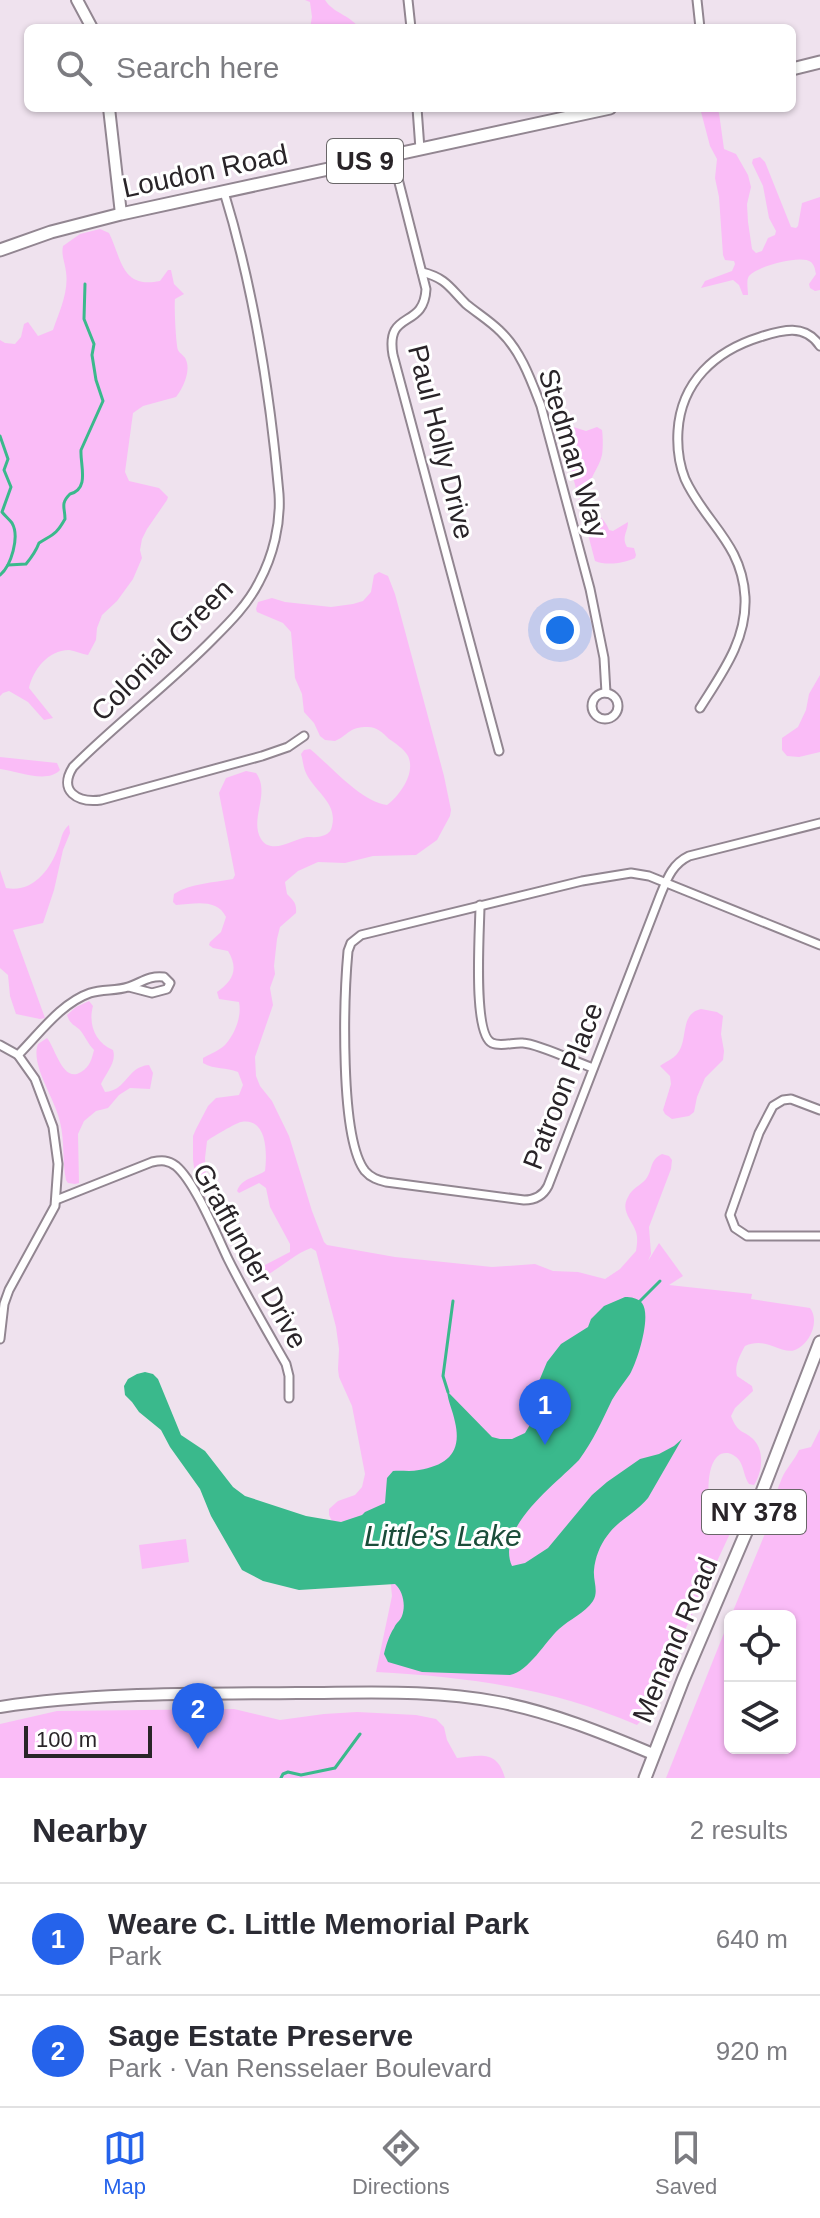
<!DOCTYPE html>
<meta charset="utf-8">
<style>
body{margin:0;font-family:Helvetica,sans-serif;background:#f2f2f3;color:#2b2b33}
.controls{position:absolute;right:24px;bottom:24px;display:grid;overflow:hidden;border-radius:12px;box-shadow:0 2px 6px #0004}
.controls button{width:72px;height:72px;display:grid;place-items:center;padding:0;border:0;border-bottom:2px solid #e1e1e2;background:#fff;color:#2b2b33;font:40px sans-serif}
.scale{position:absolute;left:24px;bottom:20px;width:128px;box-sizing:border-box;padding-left:8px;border:4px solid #292428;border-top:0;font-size:22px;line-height:28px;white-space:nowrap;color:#292428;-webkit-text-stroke:6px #fff;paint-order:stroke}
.you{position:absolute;left:560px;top:630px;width:28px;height:28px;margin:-20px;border:6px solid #fff;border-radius:50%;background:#1a73e8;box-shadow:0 0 0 12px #1a73e833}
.badge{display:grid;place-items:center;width:52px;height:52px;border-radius:50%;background:#2563eb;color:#fff;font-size:26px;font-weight:700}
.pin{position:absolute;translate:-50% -66px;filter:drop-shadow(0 2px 4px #0008)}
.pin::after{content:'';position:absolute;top:42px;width:28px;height:24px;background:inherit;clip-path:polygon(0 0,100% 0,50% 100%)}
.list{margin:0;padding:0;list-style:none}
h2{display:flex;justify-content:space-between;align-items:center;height:104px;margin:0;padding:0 32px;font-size:34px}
h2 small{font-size:26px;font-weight:400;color:#7c7c81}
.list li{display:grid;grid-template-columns:52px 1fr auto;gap:24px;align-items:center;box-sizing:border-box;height:112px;padding:0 32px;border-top:2px solid #e1e1e2}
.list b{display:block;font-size:30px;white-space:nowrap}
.list p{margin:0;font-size:26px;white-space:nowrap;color:#7c7c81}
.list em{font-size:26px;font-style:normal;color:#7c7c81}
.icon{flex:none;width:44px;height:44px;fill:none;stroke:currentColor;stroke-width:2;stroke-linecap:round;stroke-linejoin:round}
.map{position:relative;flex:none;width:820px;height:1778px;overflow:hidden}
.search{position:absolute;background:#fff;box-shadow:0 2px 6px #0004;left:24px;right:24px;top:24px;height:88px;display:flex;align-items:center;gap:20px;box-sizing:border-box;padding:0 28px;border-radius:12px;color:#7c7c81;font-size:30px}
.sheet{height:328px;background:#fff}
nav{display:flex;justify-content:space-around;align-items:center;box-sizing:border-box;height:112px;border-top:2px solid #e1e1e2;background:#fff;font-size:22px;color:#7c7c81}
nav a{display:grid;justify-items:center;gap:4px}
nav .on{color:#2563eb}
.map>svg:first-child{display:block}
</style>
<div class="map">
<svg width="820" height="1778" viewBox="0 0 820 1778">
<rect width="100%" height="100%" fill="#efe2ee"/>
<g fill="#fabcf7">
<path d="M 305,0 L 325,0 C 333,13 350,15 359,28 L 310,28 L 312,17 L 310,2 Z"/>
<path d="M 700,108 L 716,108 L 719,113 L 724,149 L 736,154 L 748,175 L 751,187 L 747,204 L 748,222 L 752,249 L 756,253 L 762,251 L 768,238 L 775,235 L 776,231 L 769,218 L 763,186 L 752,163 L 753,159 L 760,157 L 765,162 L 791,227 L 796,228 L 798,226 L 802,203 L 820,197 L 820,290 L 815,291 L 810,288 L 809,284 L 816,274 C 815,270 815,266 811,262 C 802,254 757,266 749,276 C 746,280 748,289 748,295 L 743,295 L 739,285 L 733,280 L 701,288 L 705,281 L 732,271 L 735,264 L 734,261 L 725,260 L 723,255 L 719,197 L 715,178 L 717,159 L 710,146 Z"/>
<path d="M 100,229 L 109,233 C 122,259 121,289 160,281 L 168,270 L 171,270 L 174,284 L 184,294 L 175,299 C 174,306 176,345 178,350 C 180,354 185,356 186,360 C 191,371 183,388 176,397 L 143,406 L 133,413 L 125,472 L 129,481 L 159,488 L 168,497 L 167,500 L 147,529 L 142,539 L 140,550 L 142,558 L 133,579 L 117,601 L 102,615 L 97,628 L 96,640 L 88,655 C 82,654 75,651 69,650 C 48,650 33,670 29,688 L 53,718 L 44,720 L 28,702 L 9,691 L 3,693 L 0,696 L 0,340 L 5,343 L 15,344 L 21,337 L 24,324 L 28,322 L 38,336 L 53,330 C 59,312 69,292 66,272 C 65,262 61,256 63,246 L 80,234 Z"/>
<path d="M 564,424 L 586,431 L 597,427 L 602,430 C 603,437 603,448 602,455 C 598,473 583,481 591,504 C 595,515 606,519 609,530 L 613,531 L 628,522 C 628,532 621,537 627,547 L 634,548 L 636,555 L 635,558 C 624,563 607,566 595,561 L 562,435 L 561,426 Z"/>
<path d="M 379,572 L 388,576 L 395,594 L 444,776 L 451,810 L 450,816 L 437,840 L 416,855 L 373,856 L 345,863 L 318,862 L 298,871 L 285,882 L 287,894 C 293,900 297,903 296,913 L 280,927 L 277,939 L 274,966 L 275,974 L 270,988 L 273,1005 L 255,1057 L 256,1076 L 260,1086 L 272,1101 L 289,1136 L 312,1211 L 324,1242 L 327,1245 L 395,1257 L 492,1267 L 535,1264 L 553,1271 L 578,1272 L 605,1279 L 620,1269 L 636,1251 C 637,1245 638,1238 636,1232 C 632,1220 620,1211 628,1197 C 632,1188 640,1186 646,1179 C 653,1170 649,1160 662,1154 L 669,1156 L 672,1160 L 671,1169 L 649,1227 L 651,1254 L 648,1261 L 659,1243 L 683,1276 L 669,1285 L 752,1294 L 751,1299 L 810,1308 C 820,1321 810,1344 795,1350 C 780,1355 767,1336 745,1346 C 740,1355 734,1366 737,1376 L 752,1386 L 753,1391 L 735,1408 L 731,1416 C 738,1435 745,1430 754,1440 C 765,1452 762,1473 754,1485 L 749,1484 C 744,1477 744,1467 739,1460 C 737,1457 732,1454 728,1453 C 703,1450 707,1507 713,1521 L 718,1521 L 729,1508 L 734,1506 L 739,1508 L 740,1512 L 672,1658 C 668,1667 668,1674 666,1683 C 664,1695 646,1716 637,1725 C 550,1688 469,1677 376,1672 L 392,1596 L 383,1505 L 353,1519 L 341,1522 L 332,1521 L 329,1515 L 329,1509 L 338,1501 L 355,1495 L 362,1487 L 365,1474 L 352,1406 L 339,1377 L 338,1369 L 339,1349 L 336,1327 L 316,1251 L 311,1248 C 294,1254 281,1268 265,1276 L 260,1274 L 263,1266 L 290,1252 L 290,1244 L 270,1207 L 266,1188 L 259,1183 L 239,1193 L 237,1191 C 241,1178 255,1178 265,1171 C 267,1155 268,1117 241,1122 C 236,1123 212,1137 207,1141 L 205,1158 L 206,1180 L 199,1182 L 195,1176 L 193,1159 L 193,1136 L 196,1129 L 208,1106 L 216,1098 L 239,1095 L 243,1085 L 238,1072 C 226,1067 215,1070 203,1063 L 203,1058 C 210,1054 220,1050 225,1045 C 235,1034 242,1016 239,1002 L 219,999 L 217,992 C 233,981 239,969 228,951 L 213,948 L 209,945 L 210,942 L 221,932 L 226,917 C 217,898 194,904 176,905 L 173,902 L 174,894 C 191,883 213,883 233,879 L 235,875 L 219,793 L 226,778 L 246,771 L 256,773 C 271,793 249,819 261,839 C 264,843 266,845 271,846 C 283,848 295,839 307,837 C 313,837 318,838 325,835 C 329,833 331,831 332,826 C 338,803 314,791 306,773 C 303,767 303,760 301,754 L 304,750 L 310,749 C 331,766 360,801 387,805 C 400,795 416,773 408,756 C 404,749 395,743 389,739 C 383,733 377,727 368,727 C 348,727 349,735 335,741 L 325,740 L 320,736 L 314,723 L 304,712 L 302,694 L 295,678 L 291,632 L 283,623 L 257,612 L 256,609 L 258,602 L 272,598 L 285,602 L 331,607 L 353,604 L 363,601 L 371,592 L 374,575 Z"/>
<polygon points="820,675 820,752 799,757 787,756 782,750 782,738 798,727 806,710 809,694"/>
<path d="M 0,757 L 57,763 L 60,770 C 47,784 18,771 0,769 Z"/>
<path d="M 69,825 L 70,833 L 63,850 L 54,890 L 43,923 L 13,930 L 45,1018 L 40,1019 L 16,1014 L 10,996 L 8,975 L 0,968 L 0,870 L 6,888 C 33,893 50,870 58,848 C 62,838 61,832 69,825 Z"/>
<path d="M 89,1001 L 93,1006 C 88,1024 95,1043 113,1050 C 117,1062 106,1073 101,1084 L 105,1092 C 128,1090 126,1067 149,1065 L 153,1073 L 150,1089 L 130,1088 L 119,1095 L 108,1108 L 96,1111 L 84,1121 L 78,1134 L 79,1183 L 75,1184 L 68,1183 L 66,1180 C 62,1161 65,1142 60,1122 C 55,1098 30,1065 38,1044 L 47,1038 C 55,1047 63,1084 81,1072 C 90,1067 92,1058 94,1050 C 88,1044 84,1034 79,1029 C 73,1024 70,1024 67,1015 L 76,1007 Z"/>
<path d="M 701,1009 L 717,1012 L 723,1016 L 721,1034 L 724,1051 L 723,1060 L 705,1078 L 697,1097 L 694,1112 L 689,1116 L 672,1119 L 665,1114 L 663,1110 L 671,1084 L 670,1076 L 660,1066 C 665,1062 673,1059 677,1054 C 689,1040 679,1014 701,1009 Z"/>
<path d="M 820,1429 L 820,1778 L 666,1778 L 730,1618 L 730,1748 L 790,1748 L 790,1616 L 731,1616 L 771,1519 L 769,1515 C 773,1502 777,1490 782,1478 C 787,1467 794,1461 799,1450 L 811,1447 Z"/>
<polygon points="186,1539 189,1562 142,1569 139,1545"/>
<path d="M 234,1709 L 280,1720 L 324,1714 L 357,1712 L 416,1715 L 436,1719 L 444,1727 L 447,1740 L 457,1758 C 480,1756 497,1749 505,1778 L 0,1778 L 0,1724 L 57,1711 Z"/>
</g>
<path fill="#3ab98c" d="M 625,1297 C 631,1297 638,1298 642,1303 C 652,1316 637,1362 630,1374 C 624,1383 617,1391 612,1400 C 602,1421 593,1441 579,1460 C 556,1484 495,1528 512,1566 L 525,1563 L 548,1548 L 592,1495 L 607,1482 L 640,1459 L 659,1454 L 674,1446 L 682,1439 L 648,1498 C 636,1513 618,1520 607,1536 C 600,1545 595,1558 594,1570 C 593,1581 599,1591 593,1601 C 585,1613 570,1619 559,1629 C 545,1642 529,1671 510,1675 L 422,1672 L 388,1662 L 384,1654 C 386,1646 389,1635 394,1628 C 397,1621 399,1623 402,1616 C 406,1605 403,1591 395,1584 L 299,1590 L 263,1581 L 242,1570 L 211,1516 L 200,1489 L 170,1447 L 161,1430 L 139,1412 L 132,1402 L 125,1395 L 124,1386 L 128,1379 L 137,1374 L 145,1372 L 153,1374 L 158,1379 L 181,1435 L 205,1451 L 233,1487 L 245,1496 L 306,1516 L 341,1522 L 362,1515 L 365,1512 L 385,1503 L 387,1478 L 393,1471 C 401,1470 410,1472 419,1470 C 448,1465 462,1452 455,1422 C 453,1411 448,1402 447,1391 L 492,1437 L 500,1439 L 512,1439 L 525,1433 L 531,1423 L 537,1386 L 547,1362 L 561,1344 L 588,1327 L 591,1319 L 604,1306 Z"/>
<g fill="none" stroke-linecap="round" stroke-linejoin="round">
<g stroke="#3ab98c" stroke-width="3">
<path d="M 0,436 L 8,459 L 4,470 L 11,487 L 2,512 C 5,516 9,519 12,523 C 20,537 11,566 0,575"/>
<path d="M 8,565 L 26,564 C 31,558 36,551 39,543 C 53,534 56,535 65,519 C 65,507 60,504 70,494 C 90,489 80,465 81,450 L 103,401 L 96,380 L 92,355 L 94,344 L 84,319 L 85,284"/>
<polyline points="637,1304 660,1281"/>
<polyline points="448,1392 443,1376 453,1301"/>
<polyline points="281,1778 283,1774 288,1772 301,1775 335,1768 360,1734"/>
</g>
<g stroke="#928691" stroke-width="11">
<g id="street">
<polyline points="408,0 411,28"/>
<polyline points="697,0 700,28"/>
<polyline points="417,108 420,149"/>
<path d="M 392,155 L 426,289 C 424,330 385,309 393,355 L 499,751"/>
<path d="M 224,192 C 254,290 270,392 279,494 C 281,524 273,556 259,582 C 248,604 230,622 213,639 C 169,684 118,722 73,767 C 58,791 77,803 101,800 L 262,756 L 288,747 L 304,736"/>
<path d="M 422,272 C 446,278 450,288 466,304 C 477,313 490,321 500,331 C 521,351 531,380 541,406 L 590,589 L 604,658 L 606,693"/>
<circle cx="605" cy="706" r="13"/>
<path d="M 700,708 C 722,673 747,640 745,597 C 742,543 705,523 685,479 C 679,464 677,447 678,431 C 681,382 715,351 760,337 C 782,330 805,323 820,346"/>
<path d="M 820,823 L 689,856 C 672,864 667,879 660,896 L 548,1186 C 543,1196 535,1200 524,1200 L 386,1182 C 378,1180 371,1178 365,1171 C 339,1138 344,995 348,951 L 351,943 L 361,935 L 582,881 L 631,873 L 649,876 L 820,945"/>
<path d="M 480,905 C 480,928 472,1034 492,1043 C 501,1047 514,1042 523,1043 C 539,1044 576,1062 593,1068"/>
<polyline points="0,1045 18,1055 35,1079 53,1127 58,1164 55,1206 9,1290 4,1304 0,1339"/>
<path d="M 18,1055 C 39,1034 61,1003 90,993 C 103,989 116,991 128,987 C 141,983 149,975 164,977 L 170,983 L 167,989 L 152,993 L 129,987"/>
<polyline points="820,1110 791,1099 783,1100 773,1106 759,1133 730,1215 735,1228 747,1236 820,1236"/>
<path d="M 56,1200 L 152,1162 C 162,1160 168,1160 176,1166 C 195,1182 217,1236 228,1259 C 246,1295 266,1329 286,1364 L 289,1376 L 289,1398"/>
</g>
</g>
<g stroke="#928691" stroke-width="14">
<g id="secondary">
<polyline points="77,0 92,28"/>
<polyline points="109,108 121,214"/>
<path d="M 0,1707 C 99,1692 198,1694 297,1693 C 364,1693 432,1689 498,1702 C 551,1712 603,1733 653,1754"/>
</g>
</g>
<g stroke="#928691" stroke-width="15">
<g id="primary">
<polyline points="792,69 820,62"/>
<polyline points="0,250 51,232 121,214 610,108"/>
<polyline points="645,1778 683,1680 750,1523 820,1342"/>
</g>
</g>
<use href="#street" stroke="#fff" stroke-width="7"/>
<use href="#secondary" stroke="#fff" stroke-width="10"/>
<use href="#primary" stroke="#fff" stroke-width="11"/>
</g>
<g text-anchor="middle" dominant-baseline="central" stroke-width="6" stroke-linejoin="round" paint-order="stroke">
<g fill="#fff" stroke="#696668" stroke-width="2">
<rect x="327" y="139" width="76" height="44" rx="6"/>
<rect x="702" y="1490" width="104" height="44" rx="6"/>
</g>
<g font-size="26" font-weight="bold" fill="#292428">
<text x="365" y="161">US 9</text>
<text x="754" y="1512">NY 378</text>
</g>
<g font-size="28" fill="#292428" stroke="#fff">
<text transform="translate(205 171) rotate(-12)">Loudon Road</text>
<text transform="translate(441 442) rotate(76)">Paul Holly Drive</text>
<text transform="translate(573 453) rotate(73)">Stedman Way</text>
<text transform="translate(162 650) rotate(-45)">Colonial Green</text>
<text transform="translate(563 1086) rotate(-69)">Patroon Place</text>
<text transform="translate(250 1256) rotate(61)">Graffunder Drive</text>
<text transform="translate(675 1640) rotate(-67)">Menand Road</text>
</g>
<g font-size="30" font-style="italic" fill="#1b4d3a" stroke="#fff">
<text x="443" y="1535">Little's Lake</text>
</g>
</g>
</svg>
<div class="controls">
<button><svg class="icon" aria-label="locate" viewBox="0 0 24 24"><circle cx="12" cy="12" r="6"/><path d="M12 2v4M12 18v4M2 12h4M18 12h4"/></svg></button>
<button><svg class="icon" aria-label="layers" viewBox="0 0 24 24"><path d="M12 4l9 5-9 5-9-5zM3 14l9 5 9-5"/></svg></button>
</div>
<div class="scale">100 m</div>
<div class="you"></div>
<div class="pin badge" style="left:545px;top:1445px">1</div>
<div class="pin badge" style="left:198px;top:1749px">2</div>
<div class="search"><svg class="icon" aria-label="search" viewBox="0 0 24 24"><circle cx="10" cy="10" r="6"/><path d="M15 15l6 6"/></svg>Search here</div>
</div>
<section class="sheet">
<h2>Nearby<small>2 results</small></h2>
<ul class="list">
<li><span class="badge">1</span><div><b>Weare C. Little Memorial Park</b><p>Park</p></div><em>640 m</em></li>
<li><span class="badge">2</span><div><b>Sage Estate Preserve</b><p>Park · Van Rensselaer Boulevard</p></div><em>920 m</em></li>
</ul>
</section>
<nav>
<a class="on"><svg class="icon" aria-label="map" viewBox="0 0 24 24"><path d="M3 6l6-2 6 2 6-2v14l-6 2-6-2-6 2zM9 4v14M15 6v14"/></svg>Map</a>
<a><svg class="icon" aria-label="directions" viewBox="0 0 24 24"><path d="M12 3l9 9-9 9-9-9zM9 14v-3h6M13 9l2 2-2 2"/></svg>Directions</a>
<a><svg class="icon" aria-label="saved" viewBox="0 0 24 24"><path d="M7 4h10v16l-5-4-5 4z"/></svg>Saved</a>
</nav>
